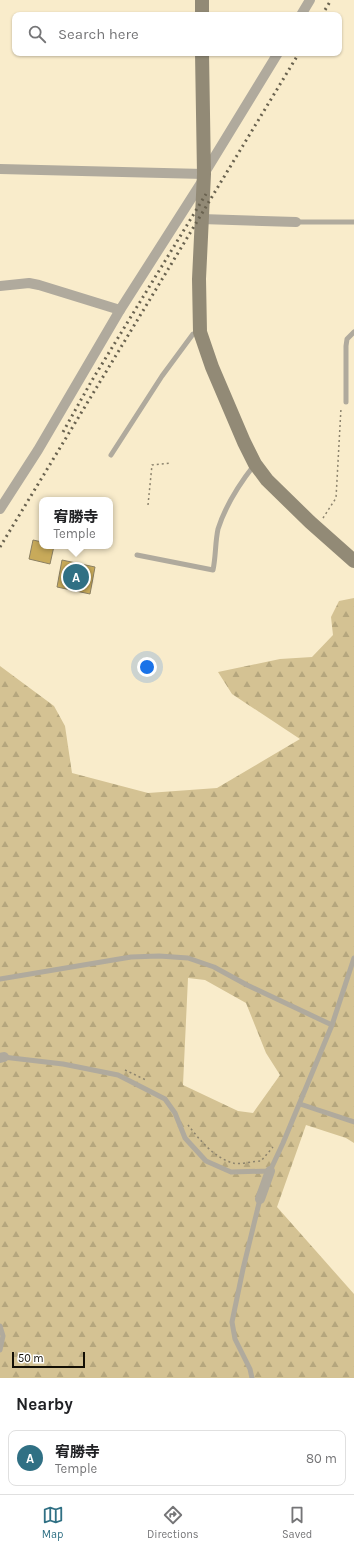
<!DOCTYPE html>
<meta charset="utf-8">
<style>
body{margin:0;font-family:Karla,"Noto Sans JP",sans-serif;background:#f6f6f6;color:#202124}
.scale{position:absolute;left:12px;bottom:10px;width:73px;box-sizing:border-box;padding-left:4px;border:2px solid #130f05;border-top:0;font-size:11px;line-height:14px;white-space:nowrap;color:#130f05;-webkit-text-stroke:3px #fff;paint-order:stroke}
.you{position:absolute;left:147px;top:667px;width:14px;height:14px;margin:-10px;border:3px solid #fff;border-radius:50%;background:#1a73e8;box-shadow:0 0 0 6px #1a73e833}
.badge{display:grid;place-items:center;width:26px;height:26px;border-radius:50%;background:#307084;color:#fff;font-size:13px;font-weight:700}
.pin{position:absolute;translate:-50% -50%;border:2px solid #fff;box-shadow:0 1px 4px #0006}
.popup{position:absolute;left:39px;top:497px;width:74px;height:52px;box-sizing:border-box;display:grid;place-content:center;border-radius:8px;background:#fff;filter:drop-shadow(0 1px 3px #0005);font-size:13px;white-space:nowrap;color:#757577}
.popup b{font-size:15px;color:#202124}
.popup::after{content:'';position:absolute;left:50%;top:100%;margin-left:-8px;border:8px solid transparent;border-top-color:#fff}
.list{margin:0;padding:0;list-style:none}
h2{display:flex;justify-content:space-between;align-items:center;height:52px;margin:0;padding:0 16px;font-size:17px}
h2 small{font-size:13px;font-weight:400;color:#757577}
.list li{display:grid;grid-template-columns:26px 1fr auto;gap:12px;align-items:center;box-sizing:border-box;height:56px;margin:0 8px 8px;padding:0 8px;border:1px solid #e0e0e0;border-radius:8px}
.list b{display:block;font-size:15px;white-space:nowrap}
.list p{margin:0;font-size:13px;white-space:nowrap;color:#757577}
.list em{font-size:13px;font-style:normal;color:#757577}
.icon{flex:none;width:22px;height:22px;fill:none;stroke:currentColor;stroke-width:2;stroke-linecap:round;stroke-linejoin:round}
.map{position:relative;flex:none;width:354px;height:1378px;overflow:hidden}
.search{position:absolute;background:#fff;box-shadow:0 1px 3px #0004;left:12px;right:12px;top:12px;height:44px;display:flex;align-items:center;gap:10px;box-sizing:border-box;padding:0 14px;border-radius:8px;color:#757577;font-size:15px}
.sheet{height:116px;background:#fff}
nav{display:flex;justify-content:space-around;align-items:center;box-sizing:border-box;height:56px;border-top:1px solid #e0e0e0;background:#fff;font-size:11px;color:#757577}
nav a{display:grid;justify-items:center;gap:2px}
nav .on{color:#307084}
.map>svg:first-child{display:block}
</style>
<div class="map">
<svg width="354" height="1378" viewBox="0 0 354 1378">
<defs>
<pattern id="forest-firs" width="22" height="20" patternUnits="userSpaceOnUse"><rect width="22" height="20" fill="#d4c293"/><path d="M5 1l3.5 6h-7zM16 11l3.5 6h-7z" fill="#b5a67d"/></pattern>
</defs>
<rect width="100%" height="100%" fill="#f9eccb"/>
<path fill="url(#forest-firs)" fill-rule="evenodd" d="M 354,598 L 354,1143 L 346,1138 L 306,1125 L 277,1207 L 354,1294 L 354,1378 L 0,1378 L 0,666 L 54,706 L 65,726 L 72,773 L 148,793 L 217,788 L 300,739 L 232,694 L 218,672 L 280,659 L 312,657 L 333,635 L 331,617 L 339,601 ZM 188,978 L 205,980 L 246,1003 L 266,1053 L 280,1075 L 253,1113 L 238,1111 L 183,1085 Z"/>
<g fill="#c8aa5a" stroke="#8c8062">
<polygon points="33,540 42,542 42,546 54,546 50,564 29,559"/>
<polygon points="62,560 95,567 90,594 57,587"/>
</g>
<g fill="none" stroke-linecap="round" stroke-linejoin="round">
<g stroke="#8c836d" stroke-width="1.5" stroke-dasharray="2 3" stroke-linecap="butt">
<polyline points="148,505 152,465 171,463"/>
<polyline points="323,518 336,498 341,408"/>
<polyline points="125,1070 146,1080"/>
<path d="M 188,1125 C 199,1139 214,1158 233,1163 C 239,1165 254,1161 261,1161 L 273,1147"/>
</g>
<g stroke="#b0aa9d" stroke-width="5">
<polyline points="296,222 354,222"/>
<polyline points="346,402 346,346 347,339 354,332"/>
<polyline points="111,455 162,376 193,334 199,332"/>
<path d="M 137,555 L 213,570 C 216,556 215,543 218,529 C 225,507 240,483 255,464"/>
<polyline points="0,979 131,957 159,956 188,958 214,967 247,985 332,1025"/>
<polyline points="3,1057 63,1064 118,1075 165,1099 175,1113 185,1138 206,1161 231,1172 270,1171 283,1143 332,1025 354,958"/>
<polyline points="300,1104 354,1122"/>
<polyline points="0,1326 3,1336 0,1350"/>
<polyline points="252,1378 250,1369 235,1339 232,1322 243,1269 260,1199"/>
</g>
<g stroke="#b0aa9d" stroke-width="10">
<polyline points="301,15 310,0"/>
<polyline points="0,169 204,174 278,53"/>
<polyline points="201,219 296,222"/>
<polyline points="0,286 29,283 39,285 120,310"/>
<polyline points="0,509 38,450 120,310 203,180"/>
<polyline points="0,1058 4,1057"/>
<polyline points="260,1199 270,1171"/>
</g>
<g stroke="#928a76" stroke-width="14">
<polyline points="202,0 202,15"/>
<polyline points="202,53 204,174 199,279 200,332 212,367 244,442 255,464 267,480 310,522 354,561"/>
</g>
<g stroke="#69624f" stroke-width="3" stroke-dasharray="2 4" stroke-linecap="butt">
<polyline points="322,15 331,0"/>
<polyline points="63,432 91,382 206,194"/>
<polyline points="0,547 299,53"/>
</g>
</g>
</svg>
<div class="scale">50 m</div>
<div class="you"></div>
<div class="pin badge" style="left:76px;top:577px">A</div>
<div class="popup"><b>宥勝寺</b>Temple</div>
<div class="search"><svg class="icon" aria-label="search" viewBox="0 0 24 24"><circle cx="10" cy="10" r="6"/><path d="M15 15l6 6"/></svg>Search here</div>
</div>
<section class="sheet">
<h2>Nearby<small></small></h2>
<ul class="list">
<li><span class="badge">A</span><div><b>宥勝寺</b><p>Temple</p></div><em>80 m</em></li>
</ul>
</section>
<nav>
<a class="on"><svg class="icon" aria-label="map" viewBox="0 0 24 24"><path d="M3 6l6-2 6 2 6-2v14l-6 2-6-2-6 2zM9 4v14M15 6v14"/></svg>Map</a>
<a><svg class="icon" aria-label="directions" viewBox="0 0 24 24"><path d="M12 3l9 9-9 9-9-9zM9 14v-3h6M13 9l2 2-2 2"/></svg>Directions</a>
<a><svg class="icon" aria-label="saved" viewBox="0 0 24 24"><path d="M7 4h10v16l-5-4-5 4z"/></svg>Saved</a>
</nav>
